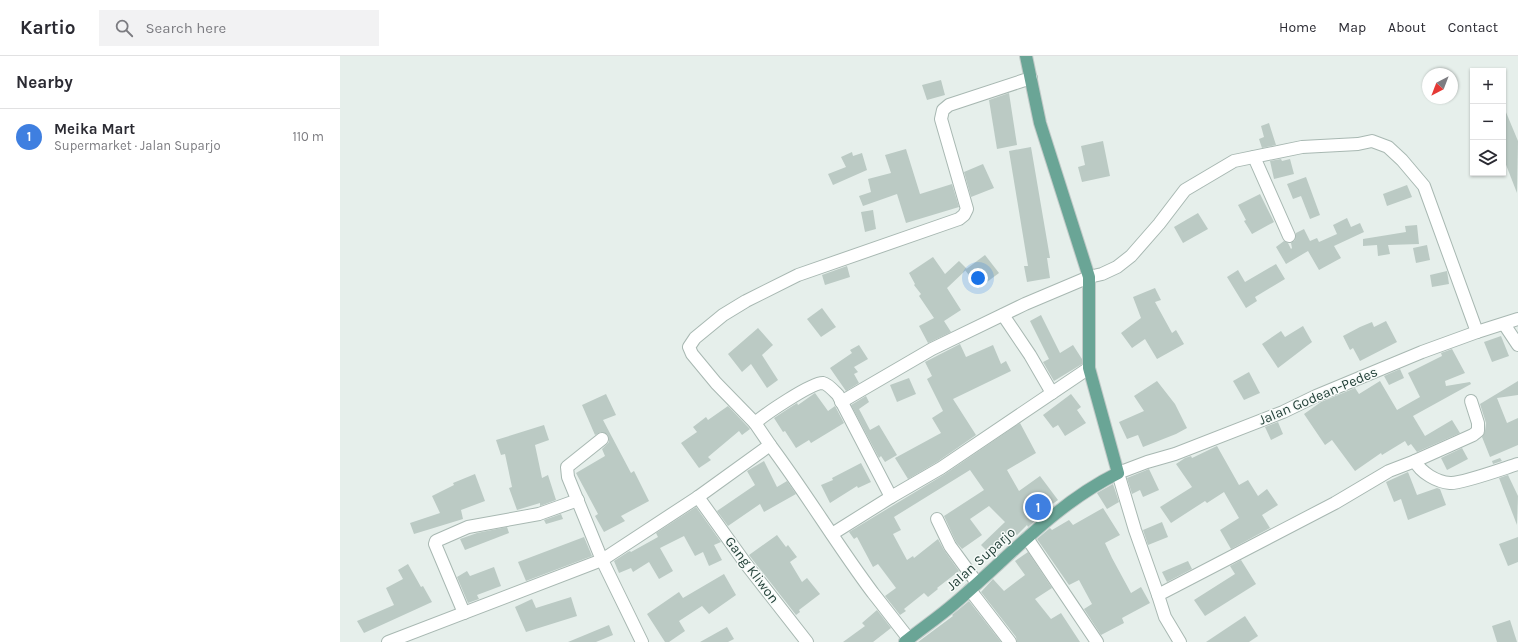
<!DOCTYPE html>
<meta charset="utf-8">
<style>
body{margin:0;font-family:Karla,sans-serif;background:#f2f2f3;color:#2b2b33}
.controls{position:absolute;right:12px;top:12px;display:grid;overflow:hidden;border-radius:0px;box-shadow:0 1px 3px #0004}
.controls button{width:36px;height:36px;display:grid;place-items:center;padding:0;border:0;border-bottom:1px solid #e1e1e2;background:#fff;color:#2b2b33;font:20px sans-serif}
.compass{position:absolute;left:1082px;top:12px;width:36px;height:36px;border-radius:50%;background:#fff;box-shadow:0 1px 3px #0004;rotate:222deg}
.you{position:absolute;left:638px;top:222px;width:14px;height:14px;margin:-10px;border:3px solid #fff;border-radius:50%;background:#1a73e8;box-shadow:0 0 0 6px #1a73e833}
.badge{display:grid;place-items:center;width:26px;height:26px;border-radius:50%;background:#1a73e8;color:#fff;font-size:13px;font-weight:700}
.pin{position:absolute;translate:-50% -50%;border:2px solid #fff;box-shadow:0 1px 4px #0006}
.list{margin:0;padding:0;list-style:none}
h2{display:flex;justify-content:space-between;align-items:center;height:52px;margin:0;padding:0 16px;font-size:17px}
h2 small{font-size:13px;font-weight:400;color:#7c7c81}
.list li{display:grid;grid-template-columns:26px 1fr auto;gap:12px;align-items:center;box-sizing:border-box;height:56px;padding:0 16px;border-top:1px solid #e1e1e2}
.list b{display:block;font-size:15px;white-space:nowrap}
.list p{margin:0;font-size:13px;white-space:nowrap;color:#7c7c81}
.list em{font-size:13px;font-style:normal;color:#7c7c81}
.icon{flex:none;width:22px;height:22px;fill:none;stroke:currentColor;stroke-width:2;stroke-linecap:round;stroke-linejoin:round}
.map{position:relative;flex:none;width:1178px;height:586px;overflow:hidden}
header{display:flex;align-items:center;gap:24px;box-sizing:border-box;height:56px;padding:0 20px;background:#fff;border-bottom:1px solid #e1e1e2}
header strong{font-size:19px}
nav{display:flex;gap:22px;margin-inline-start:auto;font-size:14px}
.search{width:280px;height:36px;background:#f2f2f3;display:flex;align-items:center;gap:10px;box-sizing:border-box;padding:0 14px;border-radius:0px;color:#7c7c81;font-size:15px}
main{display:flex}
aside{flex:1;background:#fff}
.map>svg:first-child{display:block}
</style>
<header>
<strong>Kartio</strong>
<div class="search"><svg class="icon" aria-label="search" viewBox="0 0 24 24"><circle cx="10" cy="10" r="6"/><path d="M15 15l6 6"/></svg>Search here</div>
<nav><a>Home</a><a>Map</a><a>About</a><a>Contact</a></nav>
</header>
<main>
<aside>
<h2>Nearby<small></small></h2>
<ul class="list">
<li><span class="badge" style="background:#3f7fe0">1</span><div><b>Meika Mart</b><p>Supermarket · Jalan Suparjo</p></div><em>110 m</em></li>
</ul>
</aside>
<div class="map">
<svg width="1178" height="586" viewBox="0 0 1178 586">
<rect width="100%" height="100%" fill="#e6efeb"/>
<g fill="#bbcac4">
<polygon points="601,24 605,39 587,44 582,29"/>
<polygon points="669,37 677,89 657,93 649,44"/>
<polygon points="1163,49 1178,85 1177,137 1163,101"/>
<polygon points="929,67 936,89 922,92 919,83 924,81 921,70"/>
<polygon points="763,85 770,120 742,126 738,111 745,109 741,90"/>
<polygon points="691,91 710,202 707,202 710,222 687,226 684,210 688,210 669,95"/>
<polygon points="566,93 580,138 612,128 619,151 566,167 557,138 523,150 519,140 531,136 528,123 551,117 545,99"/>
<polygon points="512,96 513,100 522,97 527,114 493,129 488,118 506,111 501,101"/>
<polygon points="941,103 942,105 950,103 954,118 934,123 930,105"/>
<polygon points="643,108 654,132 631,141 624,116"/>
<polygon points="966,121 980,159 970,163 961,140 953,143 947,128"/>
<polygon points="1067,129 1072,141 1047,150 1043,138"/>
<polygon points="920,138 934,166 912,178 904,165 906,164 898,149"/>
<polygon points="533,154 536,173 525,176 521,156"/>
<polygon points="858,157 868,173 843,187 834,171"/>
<polygon points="1007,162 1011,171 1020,167 1024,176 994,190 1001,202 979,214 968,195 946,208 936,191 944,185 948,187 951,193 952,192 951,187 955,184 956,177 964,173 970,185 977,182 979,186 997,178 993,169"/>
<polygon points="1077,169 1079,188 1048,189 1050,198 1038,200 1037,189 1023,190 1023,183 1066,176 1065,170"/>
<polygon points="1087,189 1090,204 1076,207 1073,192"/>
<polygon points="645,199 659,217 639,232 625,214"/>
<polygon points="593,201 605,218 619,205 627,213 607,232 621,254 604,265 611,276 588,287 579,270 594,262 579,240 581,238 574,229 575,228 569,217"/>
<polygon points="936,208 945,223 915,241 917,245 906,252 887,221 898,214 905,226"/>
<polygon points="507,210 510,221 485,229 482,219"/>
<polygon points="1107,215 1109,228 1092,231 1090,219"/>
<polygon points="815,232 821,244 815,246 832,277 836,274 844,288 817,303 805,283 792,292 781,277 801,262 793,241"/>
<polygon points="482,252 496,271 481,281 467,263"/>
<polygon points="701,259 720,297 733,289 742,303 742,308 714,325 703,306 709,303 690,265"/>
<polygon points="1046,265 1057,286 1020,305 1013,292 1010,294 1003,280 1020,271 1032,266 1034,271"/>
<polygon points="963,270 972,286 938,312 922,288 941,275 945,281"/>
<polygon points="418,272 433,289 422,299 438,324 427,332 411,308 402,316 388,298"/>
<polygon points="1161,280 1169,300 1152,306 1144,286"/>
<polygon points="620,288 626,301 653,289 661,308 666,305 671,315 613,343 636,379 597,406 568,423 555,402 601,377 592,362 603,355 587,323 592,320 585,306"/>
<polygon points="519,289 528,303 514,311 518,316 514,318 519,327 506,335 490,312 512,297 510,294"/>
<polygon points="1112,293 1125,317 1105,325 1106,330 1130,326 1131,328 1073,360 1085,380 1112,364 1120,377 1077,396 1071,388 1068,390 1065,385 1042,399 1041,397 1015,415 992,384 985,389 964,358 981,346 1015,332 1019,338 1040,325 1057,354 1080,341 1068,317 1102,300 1101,297"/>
<polygon points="1060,313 1064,322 1049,329 1044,320"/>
<polygon points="909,316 920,337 904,344 893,325"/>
<polygon points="569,322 576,338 557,346 550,329"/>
<polygon points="817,325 835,348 847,372 836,378 803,391 798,379 787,383 779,366 804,355 794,340"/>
<polygon points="1178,325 1178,339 1157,342 1167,367 1178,362 1178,389 1150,401 1142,381 1145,375 1146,367 1140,348"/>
<polygon points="475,337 488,355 495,350 504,367 471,387 469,384 456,392 445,375 443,376 434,362 457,347 458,349"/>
<polygon points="266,338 276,359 263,364 291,417 294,415 309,445 281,460 285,465 264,476 255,460 258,458 236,417 265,400 262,393 269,386 268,379 261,376 255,379 242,349"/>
<polygon points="731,338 741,351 737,354 746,367 725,380 718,369 713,372 703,359"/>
<polygon points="526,340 529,346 519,353 530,374 539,369 557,399 545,406 541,400 539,402 511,349"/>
<polygon points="388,350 410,373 402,379 399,375 368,401 371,404 359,412 341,387 357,376 353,371 366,361 368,364"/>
<polygon points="938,366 943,378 931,384 925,371"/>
<polygon points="680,367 696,397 667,414 679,435 700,420 718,444 700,457 702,459 688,471 687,469 677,479 674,476 651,499 641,489 665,466 649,450 630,463 642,479 622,493 616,486 604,460 644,434 630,414 554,461 561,474 553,478 567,504 573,500 574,502 598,483 604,494 619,515 597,532 598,533 588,541 584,537 564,553 566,555 560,559 545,540 556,532 538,508 533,511 517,481 514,483 509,476 605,418"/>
<polygon points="204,369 209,384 195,389 202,422 208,419 216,444 200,450 200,447 177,454 169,432 172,431 165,398 161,399 156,384"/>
<polygon points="877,390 899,429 908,424 918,440 927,433 938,449 922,459 930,472 891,493 880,474 899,462 884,436 867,447 865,445 831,467 820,451 852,431 836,408 845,402 851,400 852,402"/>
<polygon points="1122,392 1128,403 1107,414 1101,402"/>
<polygon points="1160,402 1162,405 1153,408 1152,405"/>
<polygon points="424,405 437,431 447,425 456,438 424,456 420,448 388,470 377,455 415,429 407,415"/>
<polygon points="521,407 531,426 518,432 517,430 490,447 481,429 493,424 492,422"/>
<polygon points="809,413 819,434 803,441 800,434 792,438 787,422"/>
<polygon points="1068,416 1077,439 1097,432 1100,433 1106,449 1068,464 1061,443 1054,446 1046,426"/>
<polygon points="135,418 145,445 121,454 123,463 74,478 70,467 100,457 92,440 114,429 113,427"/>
<polygon points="1168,419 1178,440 1177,469 1159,422"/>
<polygon points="773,428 779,446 767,453 757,437"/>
<polygon points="356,451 381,486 374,489 382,504 369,510 363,496 355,500 344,480 320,492 333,515 319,523 309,506 293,516 291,512 279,517 274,505 288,496 290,495 291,496 318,481 316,477"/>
<polygon points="763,452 780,479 765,487 772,502 791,537 801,531 810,547 782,562 784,567 761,579 744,553 752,548 739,524 729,529 697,483 710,472 712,474 729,464 733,469"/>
<polygon points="221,458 223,463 206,468 204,464"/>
<polygon points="822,466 828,481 808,489 803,474"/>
<polygon points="167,471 169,477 125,494 120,483 137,477"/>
<polygon points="437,479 446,491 448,489 457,501 450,506 462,526 467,522 480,538 459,554 460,556 456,559 409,499"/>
<polygon points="244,481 252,500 186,525 178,506"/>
<polygon points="1178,481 1178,506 1168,510 1159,488"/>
<polygon points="688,496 712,532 695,543 711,563 721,557 740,586 677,586 676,581 641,536 653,523 664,535 685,519 675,505"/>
<polygon points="901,504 916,528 865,560 854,544 895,518 890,510"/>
<polygon points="848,505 852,513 827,526 822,516"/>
<polygon points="68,508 81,531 83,530 92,546 24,577 17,565 54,549 46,532 63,523 58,514"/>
<polygon points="154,511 161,530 137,539 139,543 128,547 117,521 127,515 130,520"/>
<polygon points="384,518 396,539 369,558 362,550 339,565 345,575 329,586 325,586 307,558 339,536 343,542"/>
<polygon points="231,541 237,560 186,576 175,551 192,543 196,552"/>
<polygon points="629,545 661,586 578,586 613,560 612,559"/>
<polygon points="537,554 551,572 533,586 503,586 525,570 522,567"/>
<polygon points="905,560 918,580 909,586 866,586"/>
<polygon points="1170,564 1177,586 1157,586 1152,570"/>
<polygon points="269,569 273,579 256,586 228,586"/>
<polygon points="387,571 394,583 388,586 360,586"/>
</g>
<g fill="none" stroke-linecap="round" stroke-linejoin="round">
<g stroke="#a8b8b2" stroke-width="14">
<g id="minor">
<path d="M 691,22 L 609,49 L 603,54 L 601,63 L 627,153 L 624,159 L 619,163 L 458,219 L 406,245 L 383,259 L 355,282 L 349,291 L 352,298 L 376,327 L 415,367 C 424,359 472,326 483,327 C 488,328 494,335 498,339 L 551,441 L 601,412 L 749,312"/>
<polyline points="914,101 949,180"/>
<polyline points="663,259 690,299 712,337"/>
<polyline points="1164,268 1178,289"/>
<polyline points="501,346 592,293 685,248 749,221 762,218 777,211 791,200 819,168 845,134 894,105 962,91 1018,88 1032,85 1048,91 1062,104 1084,130 1137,276"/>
<polyline points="262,383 227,411 228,421 262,504 302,586"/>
<path d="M 430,389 C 466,437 497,489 533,537 C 545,552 557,568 569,583"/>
<polyline points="1075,405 1133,379 1138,375 1138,367 1131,345"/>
<polyline points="358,441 406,508 467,586"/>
<polyline points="597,463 610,490 637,527"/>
<polyline points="492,478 551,441"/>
<polyline points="687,482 757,586"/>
<polyline points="630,534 670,586"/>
<polyline points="818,539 795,474 778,417 807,406 835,398 943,356 976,340 1082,296 1137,276 1178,263"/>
<polyline points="124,557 95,488 96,485 128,471 199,458 238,444"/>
<polyline points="48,586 262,504 358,441 430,389 415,367"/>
<path d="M 840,586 L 825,561 L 818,539 L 995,447 L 1049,415 L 1075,405 C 1081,417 1097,426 1110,427 C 1121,428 1165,412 1178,408"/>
</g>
</g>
<g stroke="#c2cac8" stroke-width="14">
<path id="major" d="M 565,586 C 581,573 599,561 615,547 C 668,502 715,448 778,417 L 749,312 L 749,221 L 700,67 L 686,0"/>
</g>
<use href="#minor" stroke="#fff" stroke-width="12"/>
<use href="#major" stroke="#6aa596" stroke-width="12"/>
</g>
<g text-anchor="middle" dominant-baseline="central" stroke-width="3" stroke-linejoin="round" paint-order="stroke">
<g font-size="14" fill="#24423a" stroke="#f7fbf9">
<text transform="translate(978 340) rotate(-23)">Jalan Godean-Pedes</text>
<text transform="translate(641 503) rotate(-42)">Jalan Suparjo</text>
<text transform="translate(412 514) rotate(53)">Gang Kliwon</text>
</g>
</g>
</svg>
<div class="controls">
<button>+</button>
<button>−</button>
<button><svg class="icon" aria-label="layers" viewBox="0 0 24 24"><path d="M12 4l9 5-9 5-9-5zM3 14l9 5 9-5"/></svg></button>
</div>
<svg class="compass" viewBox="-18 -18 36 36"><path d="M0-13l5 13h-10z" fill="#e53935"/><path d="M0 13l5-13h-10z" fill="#7c7c81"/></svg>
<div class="you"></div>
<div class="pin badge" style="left:698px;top:451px;background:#3f7fe0">1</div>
</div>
</main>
